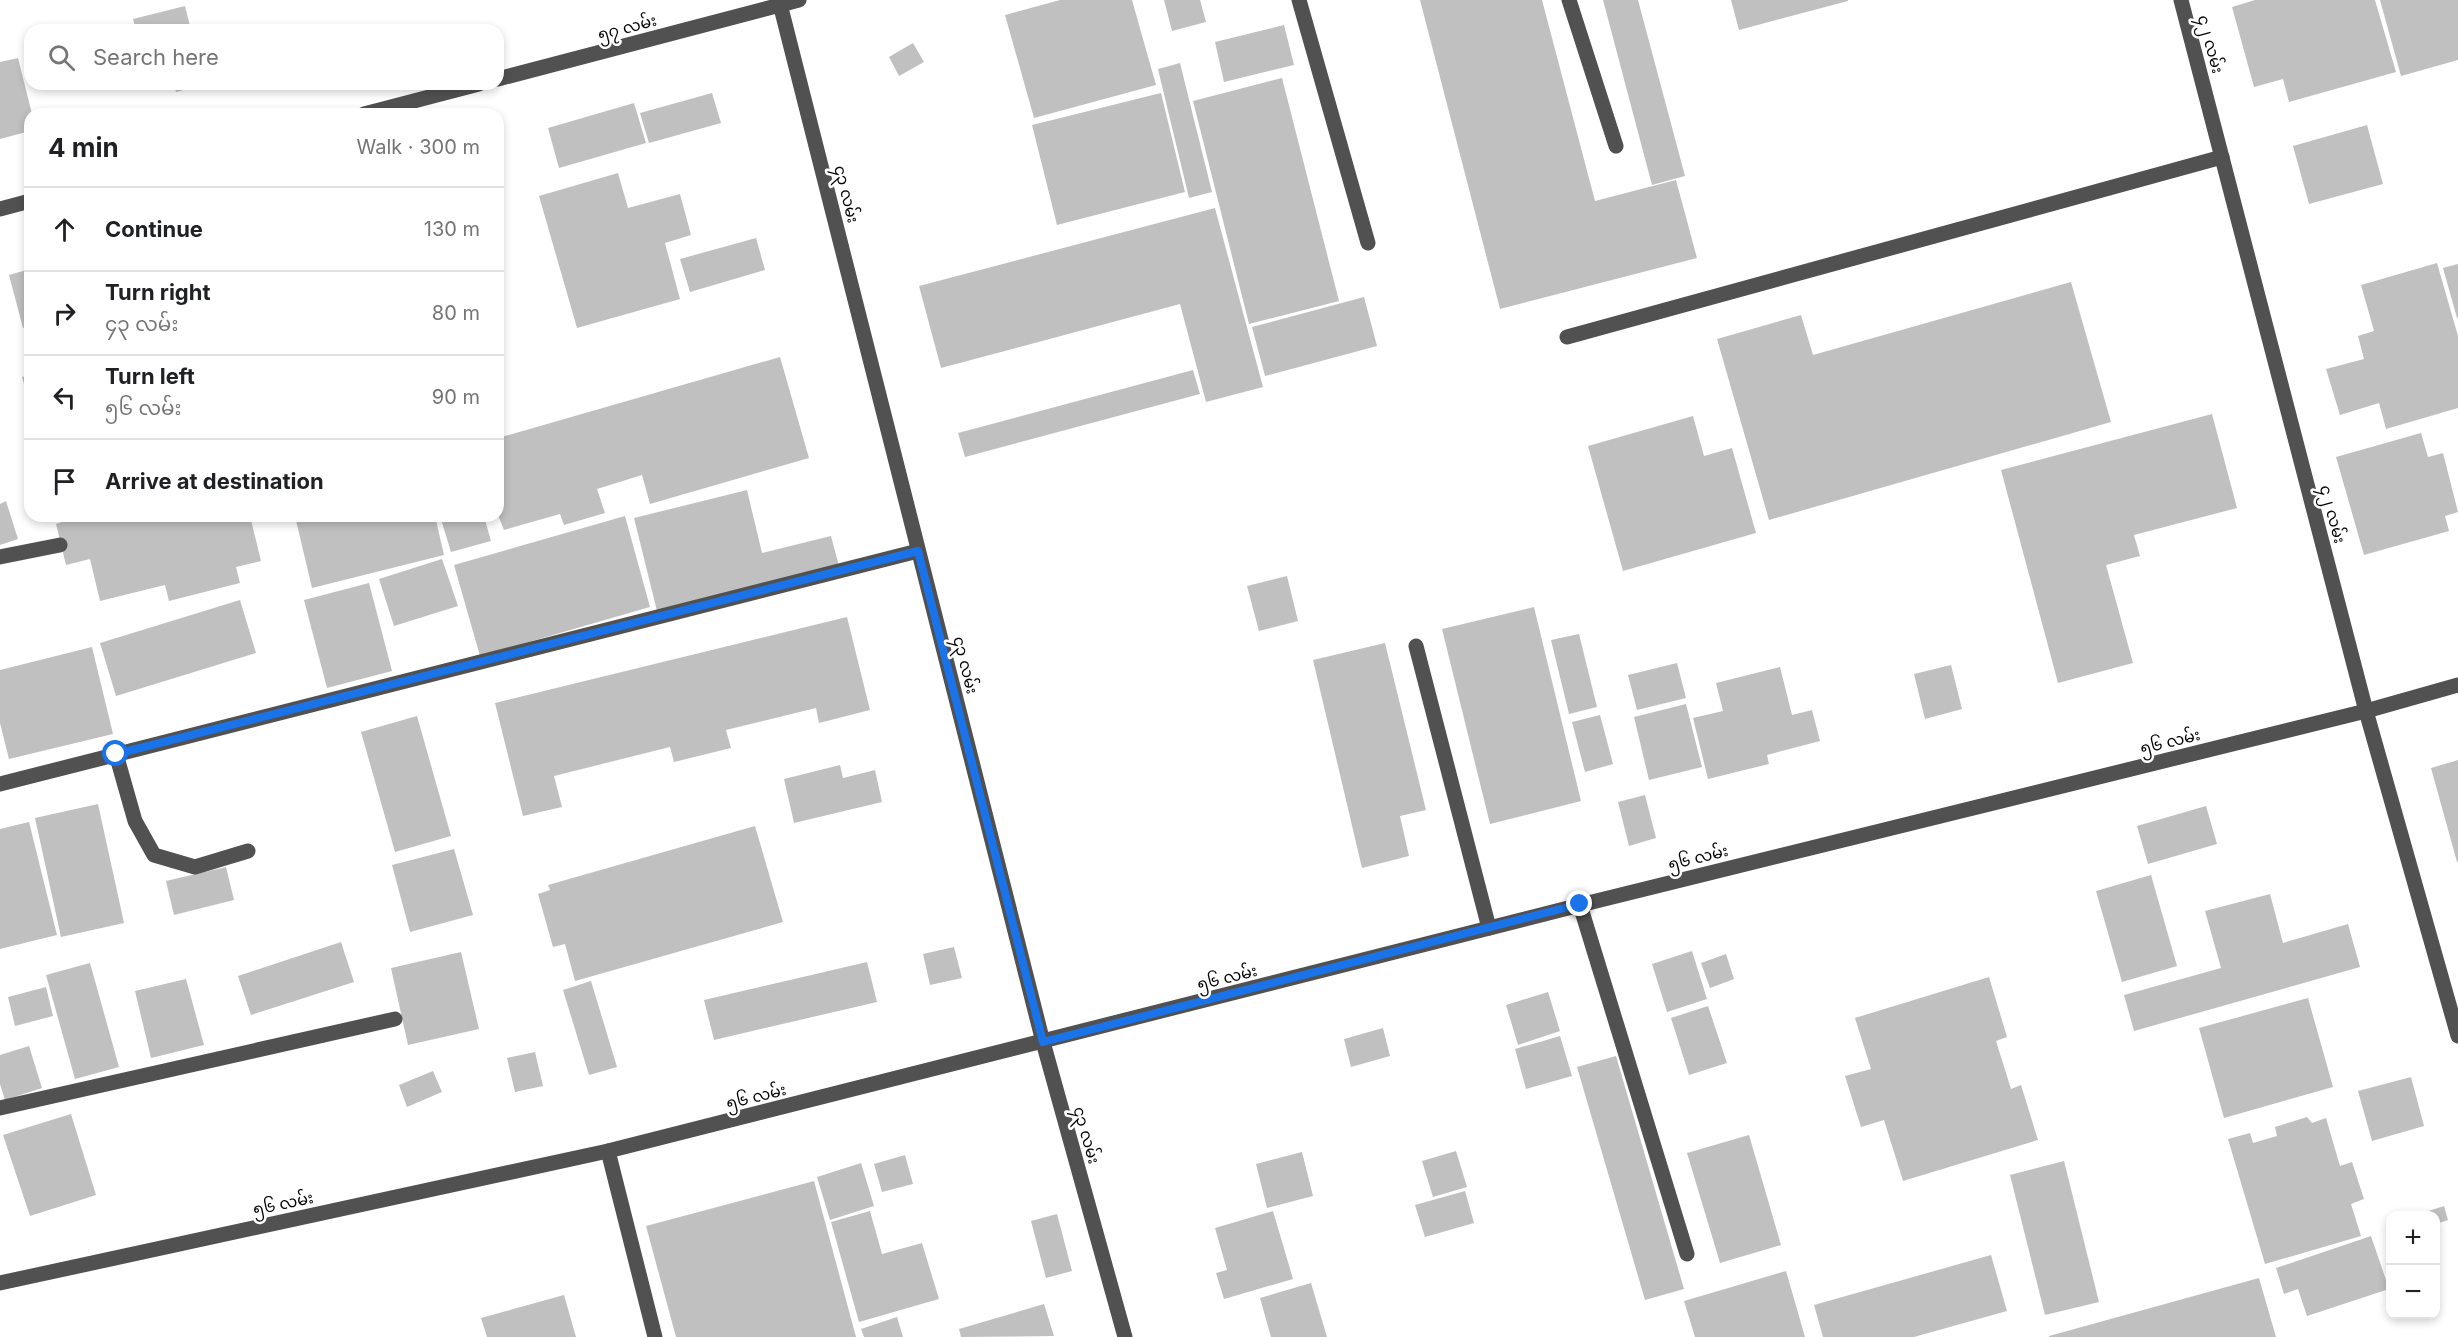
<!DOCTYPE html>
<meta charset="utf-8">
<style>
body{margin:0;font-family:Inter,"Noto Sans Myanmar",sans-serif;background:#f6f6f6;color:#202124}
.controls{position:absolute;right:18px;bottom:18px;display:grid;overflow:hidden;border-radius:12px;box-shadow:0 3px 9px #0003}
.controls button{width:54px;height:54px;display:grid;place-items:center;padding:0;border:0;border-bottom:2px solid #e0e0e0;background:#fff;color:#202124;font:30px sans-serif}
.stop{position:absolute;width:18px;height:18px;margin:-14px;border:4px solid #1a73e8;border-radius:50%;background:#fff}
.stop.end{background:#1a73e8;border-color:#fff;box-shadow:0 2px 6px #0008}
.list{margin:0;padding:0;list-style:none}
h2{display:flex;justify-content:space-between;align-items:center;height:78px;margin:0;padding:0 24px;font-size:26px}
h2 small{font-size:20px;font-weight:400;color:#757577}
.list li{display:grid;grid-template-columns:39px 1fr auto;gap:18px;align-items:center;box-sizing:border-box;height:84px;padding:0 24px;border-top:2px solid #e0e0e0}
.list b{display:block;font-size:22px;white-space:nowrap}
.list p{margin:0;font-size:20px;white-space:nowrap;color:#757577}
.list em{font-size:20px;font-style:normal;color:#757577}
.icon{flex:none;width:33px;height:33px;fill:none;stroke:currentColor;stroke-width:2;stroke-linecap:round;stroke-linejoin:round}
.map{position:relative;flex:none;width:2458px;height:1337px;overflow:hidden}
.search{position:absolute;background:#fff;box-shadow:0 3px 9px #0003;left:24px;top:24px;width:480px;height:66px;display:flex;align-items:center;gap:15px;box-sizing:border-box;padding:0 21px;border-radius:18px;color:#757577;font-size:22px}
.panel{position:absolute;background:#fff;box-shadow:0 3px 9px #0003;left:24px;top:108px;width:480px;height:414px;border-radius:18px}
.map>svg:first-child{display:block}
</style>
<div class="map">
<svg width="2458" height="1337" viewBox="0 0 2458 1337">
<rect width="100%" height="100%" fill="#fff"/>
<g fill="#c0c0c0">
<polygon points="1060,0 1132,0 1156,85 1034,118 1005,15"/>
<polygon points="1164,0 1200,0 1206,22 1172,31"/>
<polygon points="1420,0 1542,0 1595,201 1676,180 1697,258 1500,309"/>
<polygon points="1603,0 1638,0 1685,176 1652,185"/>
<polygon points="1731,0 1848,0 1848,1 1739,30"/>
<polygon points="2255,0 2375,0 2396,72 2289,102 2283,79 2254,87 2232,7"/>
<polygon points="2380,0 2458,0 2458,60 2401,76"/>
<polygon points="185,6 191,30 136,30 133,19"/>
<polygon points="1284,25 1294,65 1224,82 1215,42"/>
<polygon points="913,43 924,62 899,76 889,57"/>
<polygon points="18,58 32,114 30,131 0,139 0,62"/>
<polygon points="1180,63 1212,192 1189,198 1158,69"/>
<polygon points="1282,78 1339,301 1249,324 1193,101"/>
<polygon points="174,84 202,84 202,85 176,92"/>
<polygon points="712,93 721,123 649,143 640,113"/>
<polygon points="1161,93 1185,192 1057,225 1032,125"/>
<polygon points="634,103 646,143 559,168 548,128"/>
<polygon points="2367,125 2383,184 2309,204 2293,146"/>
<polygon points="618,173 628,208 680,194 691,235 665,243 680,299 577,328 539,196"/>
<polygon points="1215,208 1263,387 1206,402 1180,304 941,368 919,286"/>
<polygon points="756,238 765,270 690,292 680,259"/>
<polygon points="2437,263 2458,336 2458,408 2386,429 2379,403 2340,415 2326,369 2364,359 2358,336 2374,331 2361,285"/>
<polygon points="2458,264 2458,318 2457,318 2443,268"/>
<polygon points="30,269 30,326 23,328 9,275"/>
<polygon points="2071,282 2111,422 1769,520 1717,339 1801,315 1813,355"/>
<polygon points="1364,297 1377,346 1265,376 1252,327"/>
<polygon points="780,357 809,458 650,504 642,475 597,489 605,513 564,525 560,514 504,530 498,515 498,438"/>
<polygon points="1193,370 1200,394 965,457 958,433"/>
<polygon points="30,375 30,390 26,391 22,377"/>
<polygon points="2212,414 2237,508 2134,535 2140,556 2106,565 2133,663 2058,683 2001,470"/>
<polygon points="1693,416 1704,456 1732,448 1756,533 1623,571 1588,446"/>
<polygon points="2421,433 2428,457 2443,453 2458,512 2445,516 2449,531 2364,555 2336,457"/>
<polygon points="747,490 762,553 831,536 839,566 657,611 634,518"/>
<polygon points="6,501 18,539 0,545 0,504"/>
<polygon points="79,516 250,516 261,561 236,567 240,583 169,601 165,585 100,601 90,559 66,565 56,524"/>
<polygon points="295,516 435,516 444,555 312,588"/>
<polygon points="440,516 494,516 485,520 491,541 451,552"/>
<polygon points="625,516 650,607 480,656 454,565"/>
<polygon points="442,559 458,606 394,626 379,579"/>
<polygon points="1287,576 1298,621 1259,631 1247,586"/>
<polygon points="369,583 392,671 327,688 304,600"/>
<polygon points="240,600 256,653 116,696 100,643"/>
<polygon points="1534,607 1581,801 1490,824 1442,629"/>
<polygon points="847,617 870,710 819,723 816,708 726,730 731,748 674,762 670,747 554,776 562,807 523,816 495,703"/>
<polygon points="1579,634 1597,707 1569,714 1551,640"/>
<polygon points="1385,643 1426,810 1400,816 1409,856 1362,868 1313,660"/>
<polygon points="92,647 113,734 9,759 0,723 0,670"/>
<polygon points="1677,663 1686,698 1637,710 1628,675"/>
<polygon points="1951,665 1962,709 1925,719 1914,674"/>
<polygon points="1780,667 1792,715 1812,710 1820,741 1767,755 1769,764 1708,779 1693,718 1723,711 1716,683"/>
<polygon points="1686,704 1702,767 1649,780 1634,717"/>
<polygon points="1600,715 1613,764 1585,772 1572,722"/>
<polygon points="417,716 451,836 395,852 361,732"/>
<polygon points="2458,760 2458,862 2457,862 2431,768"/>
<polygon points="840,765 843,778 875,770 882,802 794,823 784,779"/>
<polygon points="1645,795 1656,838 1629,846 1618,802"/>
<polygon points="98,804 124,923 61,937 35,818"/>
<polygon points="2206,806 2217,844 2148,864 2137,826"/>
<polygon points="29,822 57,935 0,949 0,829"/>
<polygon points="755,826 783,922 575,981 565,944 553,947 538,894 550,890 548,885"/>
<polygon points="454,849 473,915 410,932 392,865"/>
<polygon points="226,867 234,900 174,915 166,881"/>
<polygon points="2151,875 2177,966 2122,982 2096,891"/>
<polygon points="2270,894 2283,943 2348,924 2360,967 2134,1031 2124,995 2221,968 2205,911"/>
<polygon points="341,942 354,982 251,1015 238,976"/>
<polygon points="954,947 962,978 930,985 923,954"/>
<polygon points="1692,951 1707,999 1667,1012 1652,964"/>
<polygon points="461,952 479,1029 408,1045 391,968"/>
<polygon points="1726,954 1734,979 1710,988 1701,963"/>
<polygon points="867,962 877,1002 714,1040 704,1000"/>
<polygon points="90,963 119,1067 75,1079 46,975"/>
<polygon points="1989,977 2007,1037 1996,1041 2011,1089 2021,1085 2038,1140 1903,1181 1884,1120 1861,1127 1845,1076 1871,1069 1855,1018"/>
<polygon points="186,979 204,1045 151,1058 135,991"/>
<polygon points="591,981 617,1067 589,1075 563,990"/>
<polygon points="46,987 53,1016 15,1026 8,997"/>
<polygon points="1548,992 1560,1031 1518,1045 1506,1005"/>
<polygon points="2308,998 2333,1087 2224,1118 2199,1028"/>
<polygon points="1708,1006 1727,1063 1689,1075 1671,1018"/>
<polygon points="1383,1028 1390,1056 1351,1067 1344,1039"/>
<polygon points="1560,1036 1572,1076 1526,1089 1515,1049"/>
<polygon points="29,1046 42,1088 5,1100 0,1084 0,1055"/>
<polygon points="535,1052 543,1086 515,1092 507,1058"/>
<polygon points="1616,1056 1684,1289 1645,1300 1577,1067"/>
<polygon points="433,1071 442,1092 407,1107 399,1085"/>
<polygon points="2411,1077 2424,1126 2372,1141 2358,1091"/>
<polygon points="71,1114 96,1195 30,1216 3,1135"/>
<polygon points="2307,1117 2312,1123 2326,1118 2340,1166 2352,1162 2364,1199 2351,1204 2361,1236 2265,1264 2228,1139 2250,1133 2253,1143 2277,1136 2275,1127"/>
<polygon points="1749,1135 1781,1245 1720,1263 1687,1153"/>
<polygon points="1456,1151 1467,1187 1433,1197 1422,1161"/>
<polygon points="1302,1152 1313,1196 1267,1208 1256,1164"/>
<polygon points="905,1155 913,1184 882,1192 874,1164"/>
<polygon points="2064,1161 2099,1302 2045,1315 2010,1175"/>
<polygon points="861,1163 874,1206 830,1220 817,1177"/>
<polygon points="814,1181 856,1337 676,1337 646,1226"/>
<polygon points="1465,1191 1474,1223 1425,1237 1415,1205"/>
<polygon points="2444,1206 2448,1220 2436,1224 2436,1216 2413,1216"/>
<polygon points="870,1211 882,1254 922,1243 939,1299 859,1322 831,1222"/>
<polygon points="1273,1211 1293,1279 1224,1299 1216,1273 1227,1270 1215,1228"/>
<polygon points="1057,1214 1072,1271 1046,1278 1031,1221"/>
<polygon points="2371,1236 2389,1289 2307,1316 2298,1289 2284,1294 2276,1268"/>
<polygon points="1991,1255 2007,1311 1914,1337 1823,1337 1814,1305"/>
<polygon points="1786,1271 1805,1337 1695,1337 1684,1301"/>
<polygon points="2259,1278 2276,1337 2049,1337 2049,1336"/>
<polygon points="1311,1283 1327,1337 1271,1337 1260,1298"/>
<polygon points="564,1295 576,1337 487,1337 481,1318"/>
<polygon points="1044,1304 1054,1336 961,1337 959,1329"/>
<polygon points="897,1317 903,1337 864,1337 861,1329"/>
</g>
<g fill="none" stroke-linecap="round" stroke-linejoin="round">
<g stroke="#515151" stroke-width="15">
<polyline points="779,0 1043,1042 1125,1337"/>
<polyline points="1299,0 1368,243"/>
<polyline points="1569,0 1616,146"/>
<polyline points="2181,0 2366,711 2458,1036"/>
<polyline points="498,79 799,0"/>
<polyline points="364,114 479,84"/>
<polyline points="0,209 30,201"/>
<polyline points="1567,337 2222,157"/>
<polyline points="0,557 60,545"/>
<polyline points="1416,646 1489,928"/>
<polyline points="116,754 135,821 154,855 195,867 248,851"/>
<polyline points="0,784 918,551"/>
<polyline points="1580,905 1687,1254"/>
<polyline points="0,1108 395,1019"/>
<polyline points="608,1151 655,1337"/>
<polyline points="0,1283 608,1151 1580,905 2366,711 2458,685"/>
</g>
</g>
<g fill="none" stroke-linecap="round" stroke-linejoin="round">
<polyline stroke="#1a73e8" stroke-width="8" points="116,754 918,551 1043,1042 1580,904"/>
</g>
<g text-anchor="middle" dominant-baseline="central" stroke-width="5" stroke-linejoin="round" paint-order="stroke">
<g font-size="16" fill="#000" stroke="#fff">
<text transform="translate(627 27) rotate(-15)">၅၇ လမ်း</text>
<text transform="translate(2211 44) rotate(75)">၄၂ လမ်း</text>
<text transform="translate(847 194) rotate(76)">၄၃ လမ်း</text>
<text transform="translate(2333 514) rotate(75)">၄၂ လမ်း</text>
<text transform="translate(966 665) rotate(76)">၄၃ လမ်း</text>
<text transform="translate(2170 741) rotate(-14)">၅၆ လမ်း</text>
<text transform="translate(1698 857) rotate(-14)">၅၆ လမ်း</text>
<text transform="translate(1227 977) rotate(-14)">၅၆ လမ်း</text>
<text transform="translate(756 1096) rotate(-14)">၅၆ လမ်း</text>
<text transform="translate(1087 1135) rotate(74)">၄၃ လမ်း</text>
<text transform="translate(283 1203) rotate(-12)">၅၆ လမ်း</text>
</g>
</g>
</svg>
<div class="controls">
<button>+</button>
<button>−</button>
</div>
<div class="stop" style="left:116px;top:754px"></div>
<div class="stop end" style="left:1580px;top:904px"></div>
<div class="search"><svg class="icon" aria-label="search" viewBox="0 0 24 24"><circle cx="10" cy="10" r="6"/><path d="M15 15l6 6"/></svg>Search here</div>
<section class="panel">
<h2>4 min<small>Walk · 300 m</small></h2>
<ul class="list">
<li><svg class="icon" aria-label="ahead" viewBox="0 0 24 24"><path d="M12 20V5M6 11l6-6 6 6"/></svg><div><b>Continue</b></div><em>130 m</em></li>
<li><svg class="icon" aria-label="right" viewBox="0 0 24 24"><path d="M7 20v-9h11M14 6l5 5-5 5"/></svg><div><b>Turn right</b><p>၄၃ လမ်း</p></div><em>80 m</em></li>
<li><svg class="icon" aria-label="left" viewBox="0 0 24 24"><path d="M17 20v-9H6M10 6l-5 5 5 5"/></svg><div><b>Turn left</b><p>၅၆ လမ်း</p></div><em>90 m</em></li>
<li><svg class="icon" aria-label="arrive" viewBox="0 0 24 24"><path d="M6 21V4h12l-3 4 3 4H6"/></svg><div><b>Arrive at destination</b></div></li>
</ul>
</section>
</div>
